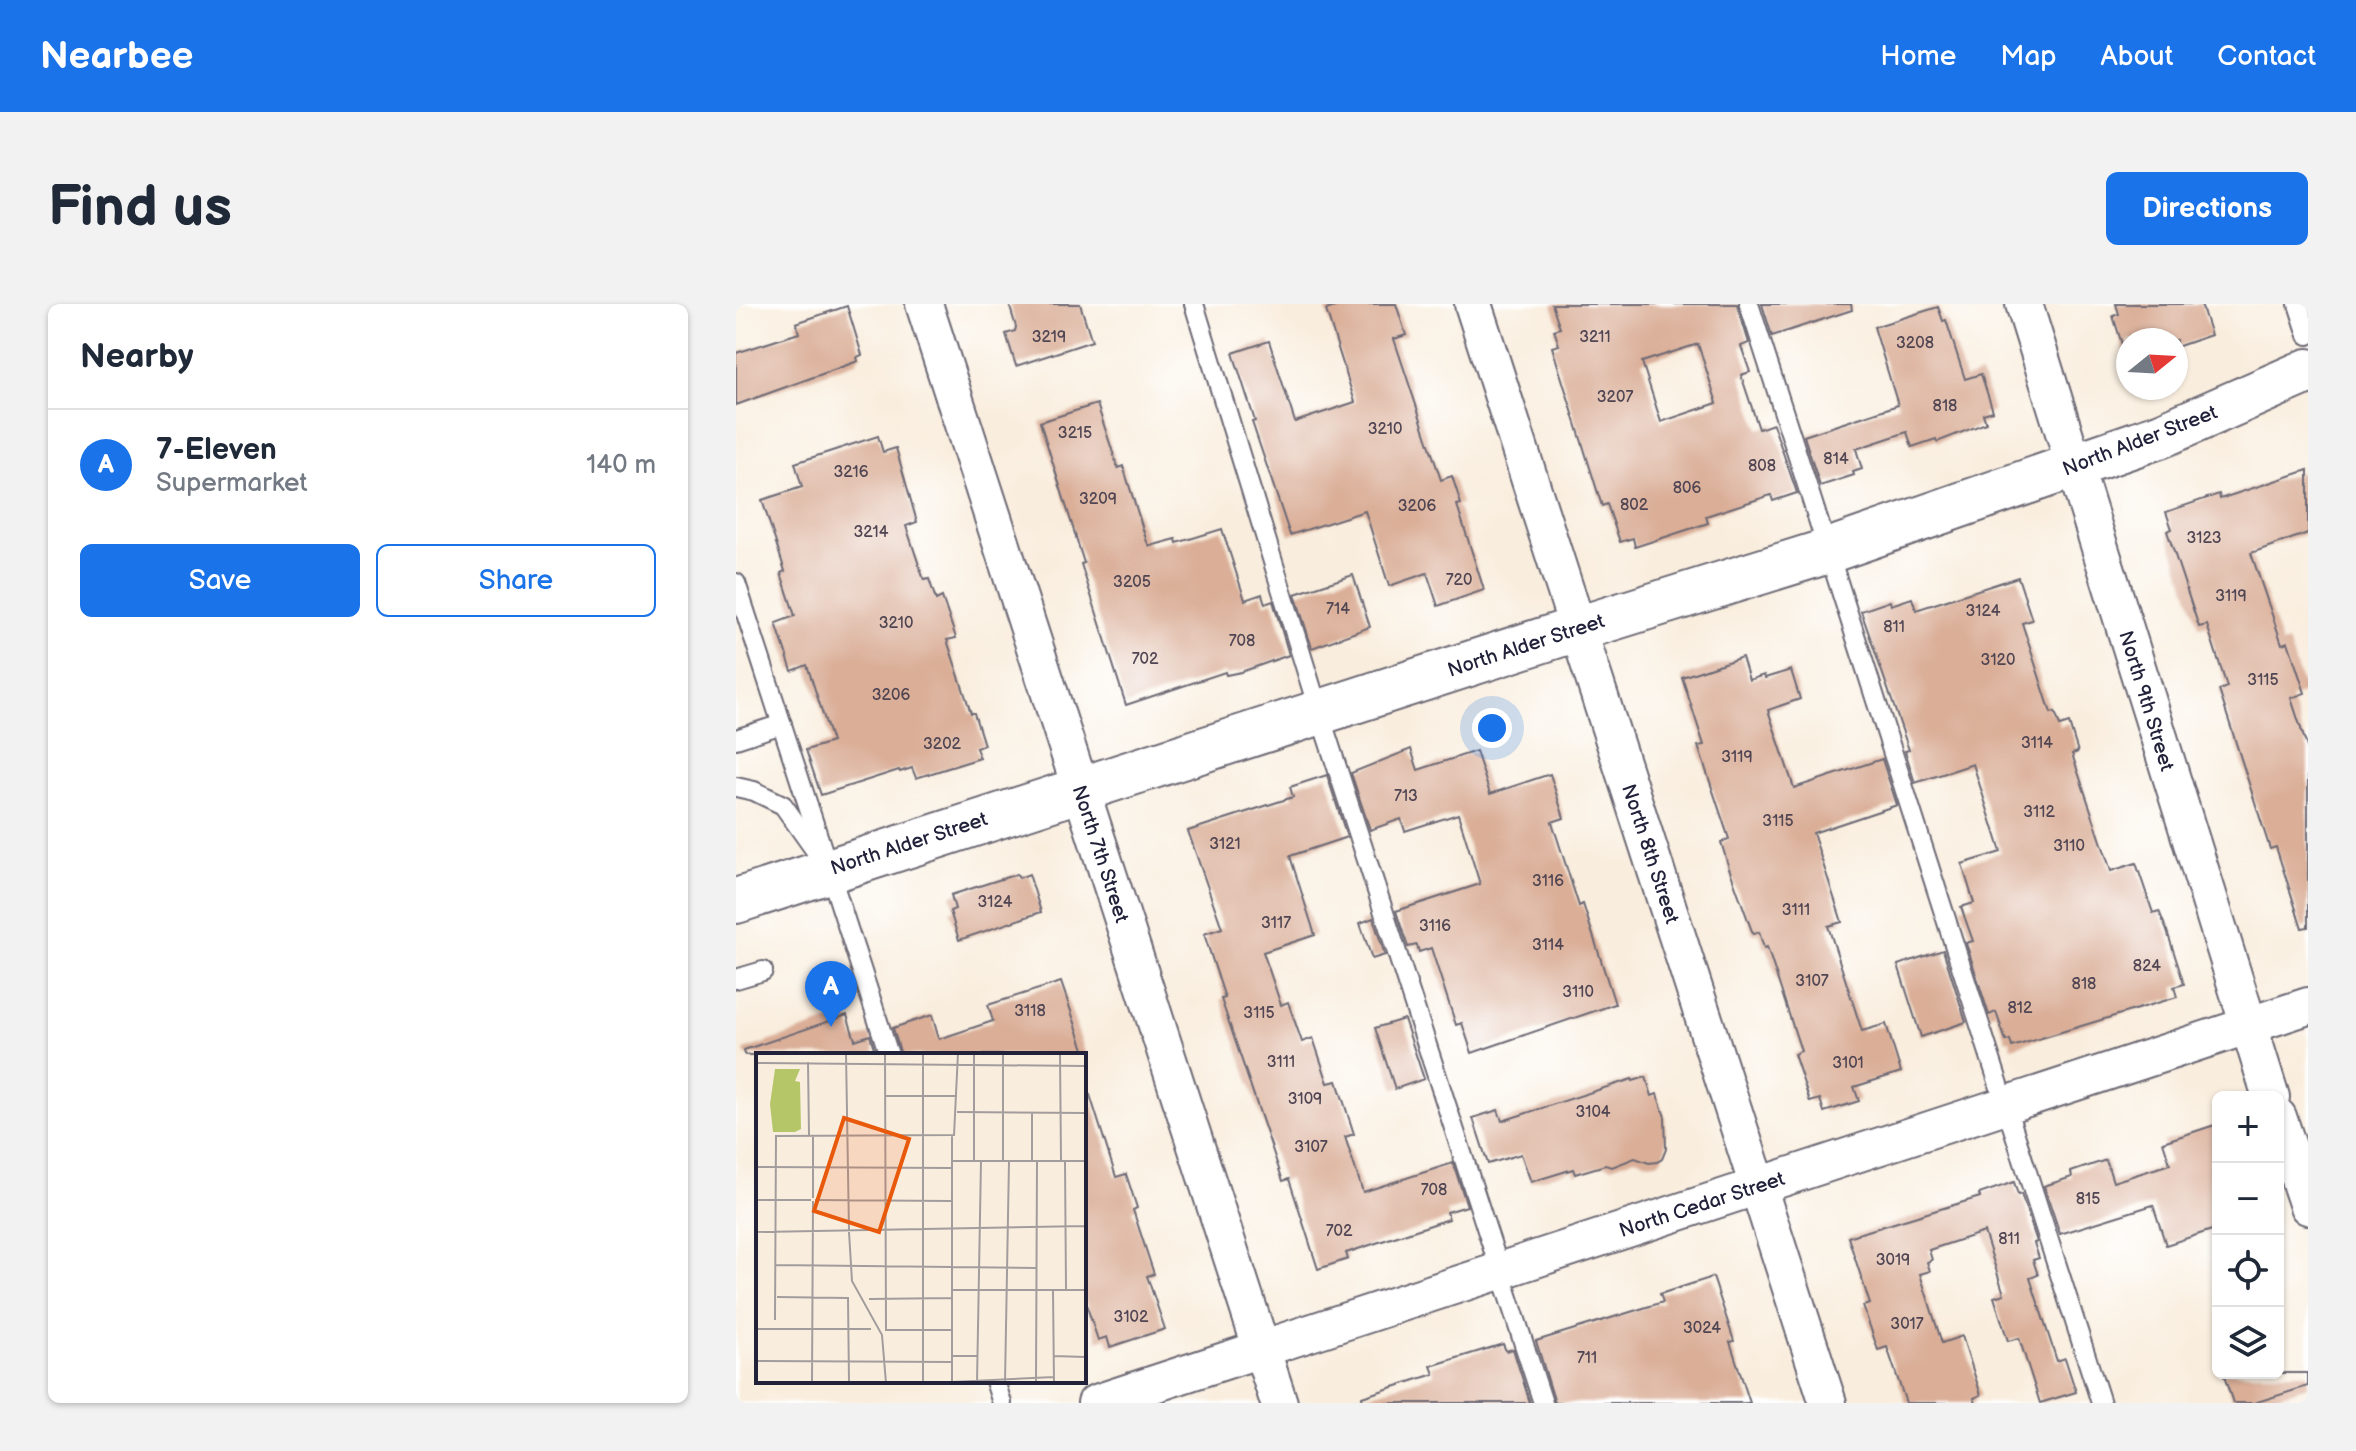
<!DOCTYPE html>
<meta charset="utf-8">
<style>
body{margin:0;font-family:"Balsamiq Sans",sans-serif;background:#f2f2f3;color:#1f2937}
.controls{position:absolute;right:24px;bottom:24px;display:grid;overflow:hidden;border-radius:12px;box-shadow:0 2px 6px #0004}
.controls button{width:72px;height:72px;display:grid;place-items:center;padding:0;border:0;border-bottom:2px solid #e0e1e3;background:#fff;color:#1f2937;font:40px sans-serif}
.compass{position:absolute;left:1380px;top:24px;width:72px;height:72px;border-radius:50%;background:#fff;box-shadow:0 2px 6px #0004;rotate:72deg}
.you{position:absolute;left:756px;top:424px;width:28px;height:28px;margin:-20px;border:6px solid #fff;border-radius:50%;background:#1a73e8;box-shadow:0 0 0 12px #1a73e833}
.badge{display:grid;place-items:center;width:52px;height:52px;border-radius:50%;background:#1a73e8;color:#fff;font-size:26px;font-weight:700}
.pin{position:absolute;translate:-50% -66px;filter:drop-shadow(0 2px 4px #0008)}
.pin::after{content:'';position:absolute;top:42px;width:28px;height:24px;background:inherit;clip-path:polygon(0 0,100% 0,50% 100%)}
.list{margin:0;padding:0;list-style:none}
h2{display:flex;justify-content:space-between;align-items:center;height:104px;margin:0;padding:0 32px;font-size:34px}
h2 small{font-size:26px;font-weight:400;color:#747a83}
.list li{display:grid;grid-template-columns:52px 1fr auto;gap:24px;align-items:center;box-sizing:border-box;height:112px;padding:0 32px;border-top:2px solid #e0e1e3}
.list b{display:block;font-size:30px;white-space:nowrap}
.list p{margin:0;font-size:26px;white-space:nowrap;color:#747a83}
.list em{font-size:26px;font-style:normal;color:#747a83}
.actions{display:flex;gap:16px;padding:24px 32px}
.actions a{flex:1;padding:18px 0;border:2px solid #1a73e8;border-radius:12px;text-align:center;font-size:28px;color:#1a73e8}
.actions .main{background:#1a73e8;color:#fff}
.icon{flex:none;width:44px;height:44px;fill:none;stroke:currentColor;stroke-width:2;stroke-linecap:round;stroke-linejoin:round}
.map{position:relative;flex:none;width:1572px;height:1099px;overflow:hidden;border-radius:12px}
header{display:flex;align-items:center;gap:48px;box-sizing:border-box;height:112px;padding:0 40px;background:#1a73e8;color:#fff}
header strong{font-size:38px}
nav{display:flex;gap:44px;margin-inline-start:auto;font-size:28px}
.intro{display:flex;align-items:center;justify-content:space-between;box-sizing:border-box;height:192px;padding:0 48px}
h1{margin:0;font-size:56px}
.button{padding:20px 36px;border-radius:12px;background:#1a73e8;color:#fff;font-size:28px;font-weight:700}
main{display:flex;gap:48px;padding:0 48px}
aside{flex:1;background:#fff;border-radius:12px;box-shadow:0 2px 6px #0004}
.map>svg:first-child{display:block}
</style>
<header>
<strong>Nearbee</strong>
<nav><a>Home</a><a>Map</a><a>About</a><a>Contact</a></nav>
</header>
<div class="intro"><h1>Find us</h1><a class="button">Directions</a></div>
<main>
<aside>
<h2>Nearby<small></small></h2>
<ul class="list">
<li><span class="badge">A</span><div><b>7-Eleven</b><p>Supermarket</p></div><em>140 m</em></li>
</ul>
<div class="actions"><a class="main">Save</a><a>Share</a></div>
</aside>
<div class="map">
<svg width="1572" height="1099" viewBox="0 0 1572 1099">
<rect width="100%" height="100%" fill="#fff"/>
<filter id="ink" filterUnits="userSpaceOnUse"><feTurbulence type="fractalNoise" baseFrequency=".0125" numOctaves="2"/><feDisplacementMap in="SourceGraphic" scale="16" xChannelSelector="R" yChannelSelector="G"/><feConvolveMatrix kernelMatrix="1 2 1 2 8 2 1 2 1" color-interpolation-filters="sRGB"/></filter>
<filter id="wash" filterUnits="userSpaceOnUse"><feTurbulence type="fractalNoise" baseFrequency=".006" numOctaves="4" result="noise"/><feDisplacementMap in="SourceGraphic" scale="32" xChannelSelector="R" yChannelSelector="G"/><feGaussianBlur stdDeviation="1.8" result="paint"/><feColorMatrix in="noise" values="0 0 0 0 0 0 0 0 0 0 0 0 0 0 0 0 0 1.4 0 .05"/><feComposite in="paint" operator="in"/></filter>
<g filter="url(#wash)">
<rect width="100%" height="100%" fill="#f9eede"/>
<g id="blocks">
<g fill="#daae97" fill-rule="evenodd">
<polygon points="273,0 344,0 356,37 280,62 270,30 279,27 280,23"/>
<polygon points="607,0 660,0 670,31 658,35 705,176 716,172 725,200 721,201 748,286 702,302 691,269 653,282 629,207 554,231 516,118 519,117 497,49 533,37 559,118 619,98 590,6"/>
<path d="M 816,0 L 1001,0 L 1013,39 L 1005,42 L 1014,68 L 1005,71 L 1023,125 L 1037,120 L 1061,189 L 1037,197 L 1035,191 L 970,212 L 972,219 L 899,243 L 897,234 L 884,238 L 871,200 L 866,202 L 816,43 L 823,41 L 818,26 L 824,24 ZM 962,40 L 981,99 L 925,118 L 906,58 Z"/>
<polygon points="1026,0 1115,0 1116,6 1036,32"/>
<polygon points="1380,0 1465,0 1475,31 1440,43 1440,36 1392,36 1392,59 1377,12 1383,10"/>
<polygon points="111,2 126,51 121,53 122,57 0,101 0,49 63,29 60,19"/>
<polygon points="1202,3 1207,17 1210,16 1229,75 1245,70 1257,107 1247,110 1250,119 1201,138 1200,135 1176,143 1171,128 1120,145 1126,165 1117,168 1118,171 1084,182 1068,132 1162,101 1138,23"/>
<polygon points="361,100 382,164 387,162 411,238 414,242 440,235 441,239 486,225 509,296 526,290 529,300 537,297 553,351 505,368 490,371 489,368 390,401 345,260 348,259 304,118"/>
<polygon points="142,132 147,148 160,144 181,218 170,222 188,276 193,275 200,296 206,293 220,334 211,336 235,409 238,409 248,441 240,444 244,454 180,474 176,464 164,468 163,466 85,491 70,446 96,438 71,361 56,367 40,319 59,312 45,269 49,267 26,196 66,183 59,159"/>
<polygon points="1572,166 1572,229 1515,249 1546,340 1552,338 1569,389 1555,394 1572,446 1572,623 1566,624 1540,543 1534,545 1483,386 1491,383 1471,321 1463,323 1431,227 1436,225 1430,208 1483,190 1484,195"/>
<polygon points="617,271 634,323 576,344 559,290"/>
<polygon points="1282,273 1296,316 1286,319 1315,409 1319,408 1324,422 1333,419 1342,448 1336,450 1375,567 1400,559 1417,609 1423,607 1431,627 1448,680 1438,683 1441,693 1276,743 1274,736 1270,737 1260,708 1253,711 1230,639 1237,637 1225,603 1238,599 1226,560 1265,548 1237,460 1179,479 1169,447 1173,446 1125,307 1154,297 1155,301 1176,294 1180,306"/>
<polygon points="1006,353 1013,376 1028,371 1029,374 1055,366 1064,395 1032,406 1058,484 1146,455 1161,501 1077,529 1106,618 1092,622 1126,727 1150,720 1165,768 1118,783 1123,797 1088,808 1084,795 1074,798 1058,750 1065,747 1031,643 1028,644 1023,628 1017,630 993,564 985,538 993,535 962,442 968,441 946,373"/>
<polygon points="675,445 682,466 740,447 754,490 814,470 828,514 816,518 843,602 847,600 879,700 736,749 726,719 720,721 695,644 683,648 681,641 672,643 660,607 744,580 722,510 669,527 665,515 634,526 615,469"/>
<polygon points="591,471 611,533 554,552 579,631 527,648 545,701 552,698 566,738 577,734 592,779 601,777 618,830 609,833 627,888 717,859 731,902 711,908 713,915 610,949 612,955 582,965 553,875 547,877 485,695 489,694 468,630 486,624 452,527 557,493 554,483"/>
<polygon points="281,570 283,574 293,570 305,608 223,636 214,607 219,605 215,591"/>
<polygon points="637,614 649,651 636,655 624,619"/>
<polygon points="1207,646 1230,718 1185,733 1162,661"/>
<polygon points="325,678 350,751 165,751 157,724 196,711 203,735 257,717 252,701"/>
<polygon points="111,711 119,736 134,731 140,751 9,751 8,746"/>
<polygon points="668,715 688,775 659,785 639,724"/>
<polygon points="910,773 916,792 921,790 929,813 930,845 926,855 921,858 913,859 899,854 876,863 869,861 839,870 837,865 795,878 785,850 752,860 737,814 762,806 766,817 896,775 897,777"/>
<polygon points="354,791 380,873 390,870 401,904 397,906 418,970 411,972 429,1025 374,1043 371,1033 362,1036 348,994 348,792"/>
<polygon points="1482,820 1482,924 1430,941 1417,901 1324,930 1308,882 1336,873 1335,868 1370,856 1377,878 1434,860 1427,838"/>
<polygon points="1278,878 1282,891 1285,890 1301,938 1298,939 1303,954 1297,956 1302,971 1294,974 1321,1057 1329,1054 1340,1088 1304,1099 1283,1034 1272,1037 1258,993 1268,990 1248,928 1193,946 1196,956 1191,958 1194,967 1184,970 1206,1039 1226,1032 1245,1091 1238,1094 1240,1099 1170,1099 1151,1043 1142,1046 1127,1002 1134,1000 1112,933 1244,893 1243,890"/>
<polygon points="977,973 998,1037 994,1038 1014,1099 819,1099 800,1037 927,998 924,990"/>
<polygon points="767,1040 770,1047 777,1045 794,1099 627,1099 626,1093 698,1070 695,1062"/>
<polygon points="1487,1069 1572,1069 1572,1082 1518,1099 1497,1099"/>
</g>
</g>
</g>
<g filter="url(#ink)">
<use href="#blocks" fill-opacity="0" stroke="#6d6974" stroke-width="2"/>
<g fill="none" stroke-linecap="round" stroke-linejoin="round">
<g stroke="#6d6974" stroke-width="22">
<g id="lane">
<polyline points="458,0 583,408 807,1099"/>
<polyline points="1013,0 1365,1099"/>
<polyline points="1562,0 1572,31"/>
<polyline points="0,279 153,751"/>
<polyline points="0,435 46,420"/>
<polyline points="0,483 18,487 47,501 81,549"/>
<polyline points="0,675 27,667"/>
<polyline points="259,1077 266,1099"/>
</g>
</g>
<g stroke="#6d6974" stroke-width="40">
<g id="street">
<polyline points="188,0 543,1099"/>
<polyline points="737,0 1092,1099"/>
<polyline points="1288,0 1535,793"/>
<polyline points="1542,813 1572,902"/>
<polyline points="360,1099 1572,702"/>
</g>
</g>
<g stroke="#6d6974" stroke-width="48">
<polyline id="secondary" points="0,597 841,325 1092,247 1426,131 1572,67"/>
</g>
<use href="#lane" stroke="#fff" stroke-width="18"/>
<use href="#street" stroke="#fff" stroke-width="36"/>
<use href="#secondary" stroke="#fff" stroke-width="44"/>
</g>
</g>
<g text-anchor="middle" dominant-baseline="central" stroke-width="7" stroke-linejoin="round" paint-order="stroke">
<g font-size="16" fill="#504552">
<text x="313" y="33">3219</text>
<text x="859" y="33">3211</text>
<text x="1179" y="39">3208</text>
<text x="879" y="93">3207</text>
<text x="1209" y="102">818</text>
<text x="649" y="125">3210</text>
<text x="339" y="129">3215</text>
<text x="1100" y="155">814</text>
<text x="1026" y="162">808</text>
<text x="115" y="168">3216</text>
<text x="951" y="184">806</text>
<text x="362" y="195">3209</text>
<text x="898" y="201">802</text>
<text x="681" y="202">3206</text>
<text x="135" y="228">3214</text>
<text x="1468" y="234">3123</text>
<text x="723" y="276">720</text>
<text x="396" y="278">3205</text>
<text x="1495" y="292">3119</text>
<text x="602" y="305">714</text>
<text x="1247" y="307">3124</text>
<text x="160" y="319">3210</text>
<text x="1158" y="323">811</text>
<text x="506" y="337">708</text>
<text x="409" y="355">702</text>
<text x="1262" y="356">3120</text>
<text x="1527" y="376">3115</text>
<text x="155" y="391">3206</text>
<text x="1301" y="439">3114</text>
<text x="206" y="440">3202</text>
<text x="1001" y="453">3119</text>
<text x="670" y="492">713</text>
<text x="1303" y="508">3112</text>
<text x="1042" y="517">3115</text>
<text x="489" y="540">3121</text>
<text x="1333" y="542">3110</text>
<text x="812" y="577">3116</text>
<text x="259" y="598">3124</text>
<text x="1060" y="606">3111</text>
<text x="540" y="619">3117</text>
<text x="699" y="622">3116</text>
<text x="812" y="641">3114</text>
<text x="1411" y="662">824</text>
<text x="1076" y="677">3107</text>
<text x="1348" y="680">818</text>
<text x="842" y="688">3110</text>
<text x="1284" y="704">812</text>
<text x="294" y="707">3118</text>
<text x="523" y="709">3115</text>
<text x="545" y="758">3111</text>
<text x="1112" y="759">3101</text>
<text x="569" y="795">3109</text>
<text x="857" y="808">3104</text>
<text x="575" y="843">3107</text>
<text x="698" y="886">708</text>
<text x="1352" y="895">815</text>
<text x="603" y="927">702</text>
<text x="1273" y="935">811</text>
<text x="1157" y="956">3019</text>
<text x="395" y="1013">3102</text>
<text x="1171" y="1020">3017</text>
<text x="966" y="1024">3024</text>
<text x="851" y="1054">711</text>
</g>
<g font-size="20" fill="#22223b" stroke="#fff">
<text transform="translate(1404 137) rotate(-21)">North Alder Street</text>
<text transform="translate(790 342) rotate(-18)">North Alder Street</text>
<text transform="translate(1410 397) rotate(73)">North 9th Street</text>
<text transform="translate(173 540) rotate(-18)">North Alder Street</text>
<text transform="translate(364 550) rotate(72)">North 7th Street</text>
<text transform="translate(914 550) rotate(72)">North 8th Street</text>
<text transform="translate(966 901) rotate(-18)">North Cedar Street</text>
</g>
</g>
<g transform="translate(20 749)">
<rect width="330" height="330" fill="#f9eede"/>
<path d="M 19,16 L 44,16 L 39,28 L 44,29 L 45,76 L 39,79 L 17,79 L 14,51 Z" fill="#b5c669"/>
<path fill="none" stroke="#a39c9d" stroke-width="2" d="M 90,0 L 93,178M 129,0 L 130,277 L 196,277M 218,0 L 218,107M 247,0 L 247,107M 304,0 L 305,107M 52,9 L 53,82M 0,10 L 330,13M 130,43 L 201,43M 201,59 L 330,60M 276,60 L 276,108M 196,83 L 196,330M 196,108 L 329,108M 309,108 L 310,237M 329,108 L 330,276M 0,114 L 196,115M 57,145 L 57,82M 0,147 L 55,147M 59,147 L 196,148M 0,179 L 330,173M 93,179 L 96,228 L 126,282 L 130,330M 20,212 L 281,215M 196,237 L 330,237M 297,237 L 298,330M 21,244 L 92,245 L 93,330M 113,246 L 196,245M 19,267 L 20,83 L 198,82 L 202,0M 0,276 L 115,276M 196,303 L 222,303M 297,303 L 330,304M 0,308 L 196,309M 196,329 L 298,324M 56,330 L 57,148M 167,330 L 167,0M 221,330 L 225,108M 249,330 L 253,108M 280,330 L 281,108"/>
<path fill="#e8590c" fill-opacity="0.15" stroke="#e8590c" stroke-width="4" d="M 88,65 L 153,86 L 123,179 L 58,158 Z"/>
<rect width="330" height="330" fill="none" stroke="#22223b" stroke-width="4"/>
</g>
</svg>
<div class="controls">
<button>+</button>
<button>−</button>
<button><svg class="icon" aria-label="locate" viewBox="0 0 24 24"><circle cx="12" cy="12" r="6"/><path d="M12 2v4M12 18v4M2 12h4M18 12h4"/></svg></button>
<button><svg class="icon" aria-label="layers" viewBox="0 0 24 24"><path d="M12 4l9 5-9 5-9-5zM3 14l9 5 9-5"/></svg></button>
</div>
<svg class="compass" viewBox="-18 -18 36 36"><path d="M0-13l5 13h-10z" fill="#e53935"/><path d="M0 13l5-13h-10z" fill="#747a83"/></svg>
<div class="you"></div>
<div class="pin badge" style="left:95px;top:723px">A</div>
</div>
</main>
